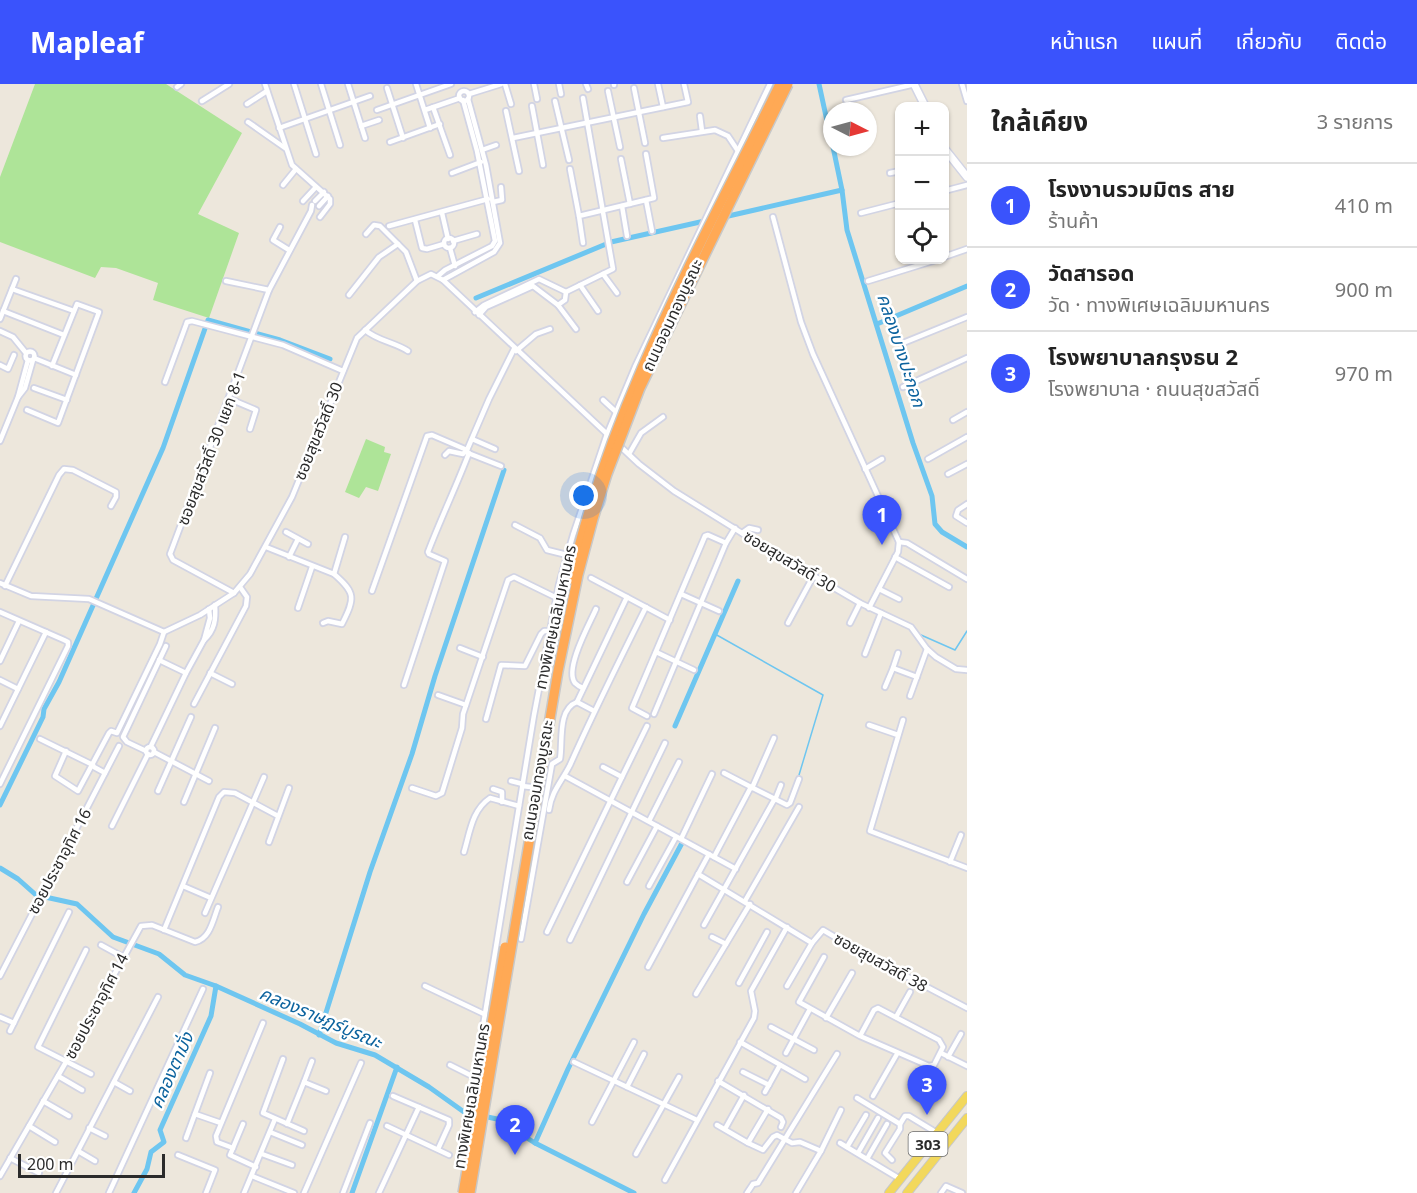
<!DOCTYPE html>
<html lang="th">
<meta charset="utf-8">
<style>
body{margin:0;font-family:"Noto Sans","Noto Sans Thai",sans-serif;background:#f6f6f6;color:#222}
.controls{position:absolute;right:18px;top:18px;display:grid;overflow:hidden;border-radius:12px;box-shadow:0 2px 4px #0004}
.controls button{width:54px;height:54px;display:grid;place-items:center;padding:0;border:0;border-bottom:2px solid #e0e0e0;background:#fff;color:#222;font:30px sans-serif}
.compass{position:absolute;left:823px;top:18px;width:54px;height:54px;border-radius:50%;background:#fff;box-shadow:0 2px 4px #0004;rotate:96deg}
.scale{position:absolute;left:18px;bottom:15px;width:147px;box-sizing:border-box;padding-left:6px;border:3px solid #2b2b2b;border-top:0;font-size:16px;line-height:21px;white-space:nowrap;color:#2b2b2b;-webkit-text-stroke:4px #fff;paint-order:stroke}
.you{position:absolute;left:584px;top:412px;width:21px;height:21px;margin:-15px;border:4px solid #fff;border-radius:50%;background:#1a73e8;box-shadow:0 0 0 9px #1a73e833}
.badge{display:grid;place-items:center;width:39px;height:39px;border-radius:50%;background:#3a53fc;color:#fff;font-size:20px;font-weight:700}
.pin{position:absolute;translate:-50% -50px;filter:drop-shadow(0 2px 3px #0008)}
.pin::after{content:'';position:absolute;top:32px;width:21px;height:18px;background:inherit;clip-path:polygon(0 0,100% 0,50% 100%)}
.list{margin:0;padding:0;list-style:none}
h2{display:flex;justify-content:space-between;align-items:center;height:78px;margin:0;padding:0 24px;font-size:26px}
h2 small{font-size:20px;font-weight:400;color:#767676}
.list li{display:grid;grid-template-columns:39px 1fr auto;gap:18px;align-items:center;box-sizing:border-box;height:84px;padding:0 24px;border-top:2px solid #e0e0e0}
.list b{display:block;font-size:22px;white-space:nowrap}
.list p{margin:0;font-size:20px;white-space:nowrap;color:#767676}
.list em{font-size:20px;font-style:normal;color:#767676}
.icon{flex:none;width:33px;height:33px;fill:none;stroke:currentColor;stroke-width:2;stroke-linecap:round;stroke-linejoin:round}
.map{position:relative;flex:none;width:967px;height:1109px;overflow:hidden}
header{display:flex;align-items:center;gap:36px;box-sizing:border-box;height:84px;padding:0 30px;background:#3a53fc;color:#fff}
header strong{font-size:28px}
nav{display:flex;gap:33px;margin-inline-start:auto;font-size:21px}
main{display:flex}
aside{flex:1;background:#fff}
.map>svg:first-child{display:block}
</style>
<header>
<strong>Mapleaf</strong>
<nav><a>หน้าแรก</a><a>แผนที่</a><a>เกี่ยวกับ</a><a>ติดต่อ</a></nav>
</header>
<main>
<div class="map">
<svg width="967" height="1109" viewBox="0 0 967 1109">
<rect width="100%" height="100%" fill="#ede7dc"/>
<g fill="#aee498">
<polygon points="35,0 166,0 242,49 198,130 239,149 209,234 153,216 158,199 116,184 101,183 95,194 0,158 0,93"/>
<polygon points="366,355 385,363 384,368 391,370 378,407 366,403 359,414 345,408"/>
</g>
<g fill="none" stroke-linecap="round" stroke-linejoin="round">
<g stroke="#6ec6f0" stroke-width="1.5">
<polyline points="715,550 823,611 799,691"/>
<polyline points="921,551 955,566 967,547"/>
</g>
<g stroke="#6ec6f0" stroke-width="5">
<polyline points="819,0 832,60"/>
<polyline points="833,63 842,106 847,146 913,359 932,412 935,440 942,448 967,463"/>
<polyline points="724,133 842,106"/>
<polyline points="476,214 611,158 709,136"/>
<polyline points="877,240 967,202"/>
<polyline points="675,642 738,497"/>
<polyline points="0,721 43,633 44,625 59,598 163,364 208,236 280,256 330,275"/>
<polyline points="0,784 18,795 36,811 77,820 113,853 159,870 185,891 216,902 300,940 336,959 375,971 429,1003 464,1028 497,1035 535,1059 634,1109"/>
<polyline points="319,951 370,788 412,670 435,592 504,386"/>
<polyline points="535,1059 568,985 644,830 682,759"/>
<polyline points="134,1109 147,1085 151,1068 164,1058 160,1046 211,932 216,902"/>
<polyline points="352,1109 397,983"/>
</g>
<g stroke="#d2d4e4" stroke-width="8">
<g id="street">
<polyline points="265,0 292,81 330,115 330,120 320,133"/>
<polyline points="294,0 316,70"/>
<polyline points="321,0 340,61"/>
<polyline points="348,0 365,54"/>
<polyline points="416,0 430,44"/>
<polyline points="505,0 511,20"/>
<polyline points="534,0 537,15"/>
<polyline points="559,0 561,10"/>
<polyline points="586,0 588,5"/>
<polyline points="614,0 614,1"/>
<polyline points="658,0 663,23"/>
<polyline points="962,0 967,17"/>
<polyline points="177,3 181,0"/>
<polyline points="387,4 403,54"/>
<polyline points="634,4 645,59"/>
<polyline points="608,7 620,63"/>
<circle cx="464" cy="12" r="5"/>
<polyline points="469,10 501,0"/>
<polyline points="846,16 915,0"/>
<polyline points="202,17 229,0"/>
<polyline points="555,17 569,76"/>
<polyline points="247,20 267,7"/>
<polyline points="532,22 543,81"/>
<polyline points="433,23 450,71"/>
<polyline points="377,26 451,0"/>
<polyline points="425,26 460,14"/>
<polyline points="506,27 519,87"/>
<polyline points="700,32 702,47"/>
<polyline points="248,38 285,64"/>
<polyline points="361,42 379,36"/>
<polyline points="279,44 370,12"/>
<polyline points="513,54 688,18 684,0"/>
<polyline points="663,54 715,46 728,52 738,67"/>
<polyline points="390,58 440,40"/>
<polyline points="482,66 496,61"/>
<polyline points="621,75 630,120"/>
<polyline points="570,85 579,132"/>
<polyline points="452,89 481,78"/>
<polyline points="890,89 900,87"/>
<polyline points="283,101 296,85"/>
<polyline points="944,107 967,101"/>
<polyline points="646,116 652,147"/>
<polyline points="303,117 316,103"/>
<polyline points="315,117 324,108"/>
<polyline points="493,118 502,116 501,103"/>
<polyline points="319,122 328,112"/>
<polyline points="622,122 627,152"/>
<polyline points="442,129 448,155"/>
<polyline points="861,129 900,119"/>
<polyline points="773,133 801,238 813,270 899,458 898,468 869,524"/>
<polyline points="415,136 422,164 427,165 444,160"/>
<polyline points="389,142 488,115"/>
<polyline points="280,143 273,156 289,166"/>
<polyline points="366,150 374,141 380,142 406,168 417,197"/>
<circle cx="449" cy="159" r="5"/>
<polyline points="453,157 477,150"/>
<polyline points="583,159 579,132 654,114 646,70"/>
<polyline points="450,164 455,182"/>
<polyline points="944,173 967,165"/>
<polyline points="603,190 617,209"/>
<polyline points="438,192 445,186 492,162 495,157 477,67 463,16"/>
<polyline points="443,196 494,168 500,159 486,81 468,15"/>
<polyline points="226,197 269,206"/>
<polyline points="868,197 936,176"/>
<polyline points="580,201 598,227"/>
<polyline points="12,205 74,227"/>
<polyline points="349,211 379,173 398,160"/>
<polyline points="558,221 565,216 566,208"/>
<polyline points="3,227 64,251"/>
<polyline points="475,228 484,221 539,195 566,208 613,185 583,14"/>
<polyline points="479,231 486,223 533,202 558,221 576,245"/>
<polyline points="0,235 16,195"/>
<path d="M 365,246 C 378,257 394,258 408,267"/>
<polyline points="0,247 13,253 26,269"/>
<polyline points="903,259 967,233"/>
<polyline points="516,267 536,250 550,245"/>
<circle cx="30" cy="272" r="4.5"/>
<polyline points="34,274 76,291"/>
<polyline points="0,281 8,285 14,271"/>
<polyline points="165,298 186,241 187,238 192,237 283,261 343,287"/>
<polyline points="903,303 967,274"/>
<polyline points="34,304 67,316"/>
<polyline points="18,313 25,304 33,276"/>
<polyline points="230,315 256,326 250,345"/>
<polyline points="603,316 616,328"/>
<polyline points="27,326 58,339 99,228 77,220 52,282"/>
<polyline points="953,336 967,328"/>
<polyline points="472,355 495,365"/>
<polyline points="0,357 18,313 28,276"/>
<polyline points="467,366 489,315 514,265"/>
<polyline points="468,369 501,382"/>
<polyline points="629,370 641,349 663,333"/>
<polyline points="445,371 449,367 463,370 467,366"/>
<polyline points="928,375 967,353"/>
<polyline points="865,385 882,375"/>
<polyline points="948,390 967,380"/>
<polyline points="967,420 958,426 956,432 967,439"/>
<polyline points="515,441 540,454 547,466 567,471"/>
<polyline points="286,448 308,460"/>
<polyline points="742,449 749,444 758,446"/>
<polyline points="899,458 907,459 967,495"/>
<polyline points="266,463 334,490 345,453"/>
<polyline points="289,473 298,455"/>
<polyline points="895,473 949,503"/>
<polyline points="591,494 670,536"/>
<polyline points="0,499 31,512 89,515 164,548 200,531 234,509 250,490 292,413 357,254 417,197 431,190 443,196 639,380 674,407 766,464 860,519 911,543 927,565 936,573 956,585 967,586"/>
<polyline points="5,502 59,391 64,385 73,386 116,408 116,413 111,422"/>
<polyline points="879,505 899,515"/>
<polyline points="372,507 427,352 432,351 467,366"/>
<polyline points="234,509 173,476 170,470 269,206 311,127 312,121"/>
<polyline points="681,510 719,527"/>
<polyline points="298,524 312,483"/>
<path d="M 209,525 L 210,534 L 204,556 C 215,546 216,535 215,521"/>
<polyline points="0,528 64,556 68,558 68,562 0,700"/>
<path d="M 323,539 L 328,537 L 342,540 C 355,514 356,509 334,490"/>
<polyline points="788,539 814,491"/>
<polyline points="850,539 860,519"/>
<polyline points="460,564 483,573"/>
<polyline points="656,568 694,586"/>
<polyline points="898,569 893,584 917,593"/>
<polyline points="865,570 881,529"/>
<polyline points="159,576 186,589"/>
<polyline points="0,577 19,537"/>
<polyline points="210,589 232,600"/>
<polyline points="0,596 18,605"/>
<path d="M 404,601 L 445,477 L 429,470 L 428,468 C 441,434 456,403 469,369"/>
<polyline points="885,603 893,584"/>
<path d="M 583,604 C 580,603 577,601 575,599 C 564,585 590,539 596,525"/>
<polyline points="438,611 466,621"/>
<polyline points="910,612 927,565"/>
<polyline points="194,620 246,522 247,513 240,503"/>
<polyline points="594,627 577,618 627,513"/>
<polyline points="654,630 726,459 735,444"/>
<polyline points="647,632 632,624 705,452 708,451 726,459"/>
<polyline points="486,635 501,581 525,582 541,550 544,547 551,547"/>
<polyline points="903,636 870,747 967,784"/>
<polyline points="869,641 898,651"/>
<polyline points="0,642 46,548"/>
<polyline points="40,655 93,681"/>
<polyline points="151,662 186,589 204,556"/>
<circle cx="150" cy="667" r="4"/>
<polyline points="66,667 55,692 78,707 109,649 111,647 117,649 160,560 164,548"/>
<polyline points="146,667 127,658 123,653 166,562"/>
<polyline points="154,668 209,697"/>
<polyline points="94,683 105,689"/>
<polyline points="565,692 736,785"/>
<polyline points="622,693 647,642"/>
<polyline points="511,697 523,700"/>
<polyline points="522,702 539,704"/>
<polyline points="751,703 787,721 790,719 799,695"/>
<polyline points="412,704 436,712 442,709 462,644 463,630 508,496 514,493 557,514"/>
<polyline points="752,704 774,654"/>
<polyline points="493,705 502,708 502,718"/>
<polyline points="158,707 191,633"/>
<polyline points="775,716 781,701"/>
<polyline points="184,718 215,644"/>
<path d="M 549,726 C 551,708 562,697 570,681 C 594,627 620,575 646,523"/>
<polyline points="649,737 679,678"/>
<polyline points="112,742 148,670"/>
<polyline points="681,755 712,690"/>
<polyline points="269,758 289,704"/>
<path d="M 464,768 C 470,748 472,726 490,714 L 519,722"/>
<polyline points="714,773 751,703 724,689"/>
<polyline points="950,778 961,751"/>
<polyline points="698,790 812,859"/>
<polyline points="627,798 657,742"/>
<polyline points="183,802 211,814"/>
<polyline points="649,802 676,753"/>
<polyline points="745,817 799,723"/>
<polyline points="205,829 264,693"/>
<polyline points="704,841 774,716"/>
<polyline points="164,846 219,713 224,708 235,709 278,732"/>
<polyline points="547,848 622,693 603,683"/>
<polyline points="712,853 726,860"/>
<path d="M 521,855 L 552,680 L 560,675 C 563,659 557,625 577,618"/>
<polyline points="570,856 665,659"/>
<polyline points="101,861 123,873"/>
<polyline points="86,866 38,963 91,990"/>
<polyline points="824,873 799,918 860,952 929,982 934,981 943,963 939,956 878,924 874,926 860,952"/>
<polyline points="648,883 709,770"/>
<polyline points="0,892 119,662"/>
<polyline points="739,899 767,848"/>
<polyline points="425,902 484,930"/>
<polyline points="787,902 812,859 823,846 862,869 967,924"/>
<polyline points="696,910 750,820"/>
<polyline points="0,933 14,939"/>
<polyline points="896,933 910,908"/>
<polyline points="826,934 852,889"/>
<polyline points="771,943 814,966"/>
<polyline points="10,947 69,828"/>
<polyline points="740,958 805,995"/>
<polyline points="786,969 810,925"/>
<polyline points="941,969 967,982"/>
<polyline points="948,973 961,950"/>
<polyline points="283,975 263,1029 304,1047"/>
<polyline points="574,978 697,1036"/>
<polyline points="450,981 474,993"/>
<polyline points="743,988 769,1001"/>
<polyline points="58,992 82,1006"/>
<polyline points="474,997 534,631 559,500 573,451 607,350 635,283 770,0"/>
<polyline points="718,997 781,1034 783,1038 781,1043"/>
<polyline points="114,998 130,1007"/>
<polyline points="304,998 312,977"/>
<polyline points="627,1003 644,970"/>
<polyline points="765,1008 780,981"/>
<polyline points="393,1012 449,1036 449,1041 438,1065"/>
<polyline points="873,1012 897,970"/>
<polyline points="857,1014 900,1040 905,1032 909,1032 937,1049"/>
<polyline points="43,1017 69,1032"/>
<polyline points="195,1030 221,1039"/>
<polyline points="592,1038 634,958"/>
<polyline points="243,1040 230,1071 256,1083"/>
<polyline points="287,1040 304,998 326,1007"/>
<polyline points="717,1041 748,1059 768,1025"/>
<polyline points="29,1042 55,1058"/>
<polyline points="387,1042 449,1071"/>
<polyline points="89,1044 105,1052"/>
<polyline points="725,1045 744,1011"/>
<polyline points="270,1048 302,1061"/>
<polyline points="186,1054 210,989"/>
<polyline points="748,1059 763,1066 773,1053 777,1051 792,1059 800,1058 821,1067"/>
<polyline points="840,1059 900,1095"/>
<polyline points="847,1063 866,1031"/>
<polyline points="233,1064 217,1058 216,1052 263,939"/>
<polyline points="78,1067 95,1077"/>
<polyline points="858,1069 878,1034"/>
<polyline points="262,1070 292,1081"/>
<polyline points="636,1070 679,993"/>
<polyline points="178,1071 215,1086 206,1109"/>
<polyline points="10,1074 39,1089"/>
<polyline points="867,1075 887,1040"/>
<polyline points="892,1076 885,1069 900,1045 900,1040"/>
<path d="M 0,1092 L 66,978 L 141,842 L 152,841 L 195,858 C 210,855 213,836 218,823"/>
<polyline points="252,1092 294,1109"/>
<polyline points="665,1096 754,934 755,927 751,907 787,843"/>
<polyline points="56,1109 158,913"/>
<polyline points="109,1109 203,905"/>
<polyline points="244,1109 275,1035"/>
<polyline points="304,1109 361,979"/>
<polyline points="343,1109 370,1039"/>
<polyline points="379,1109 419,1023"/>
<polyline points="747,1109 753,1100 758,1099 837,970"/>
<polyline points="796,1109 821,1067 841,1026"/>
<polyline points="941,1109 946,1102 962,1109"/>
</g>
</g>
<g stroke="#d2d4e4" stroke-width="10">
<g id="secondary">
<polyline points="914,0 925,22"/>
<polyline points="944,64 967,93"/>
</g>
</g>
<g stroke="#c8c8c8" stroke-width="10">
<g id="primary">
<polyline points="889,1109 967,1012"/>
<polyline points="907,1109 967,1034"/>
</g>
</g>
<use href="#street" stroke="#fff" stroke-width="4.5"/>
<use href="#secondary" stroke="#fff" stroke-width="7"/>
<use href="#primary" stroke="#f2d85c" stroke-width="8"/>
<g stroke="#c8c8c8" stroke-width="12" stroke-linecap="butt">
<g id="highway-bridge">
<path d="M 571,495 C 611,319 701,161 780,0"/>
<polyline points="463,1109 505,863"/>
<polyline points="470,1109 558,587 578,491 593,435 607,390 640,304 788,0"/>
</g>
</g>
<use href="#highway-bridge" stroke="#ffa955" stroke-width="9"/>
</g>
<g text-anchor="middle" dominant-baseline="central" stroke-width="5" stroke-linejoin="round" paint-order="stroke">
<rect fill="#fff" stroke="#6b6b6b" stroke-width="1.5" x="908.5" y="1048" width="39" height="24" rx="4.5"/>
<g font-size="15" font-weight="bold" fill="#2b2b2b">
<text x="928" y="1060">303</text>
</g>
<g font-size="16" fill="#2b2b2b" stroke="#fff">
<text transform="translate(672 231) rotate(-65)">ถนนจอมทองบูรณะ</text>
<text transform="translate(318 347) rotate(-68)">ซอยสุขสวัสดิ์ 30</text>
<text transform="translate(211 364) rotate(-69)">ซอยสุขสวัสดิ์ 30 แยก 8-1</text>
<text transform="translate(790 477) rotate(31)">ซอยสุขสวัสดิ์ 30</text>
<text transform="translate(555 533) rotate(-78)">ทางพิเศษเฉลิมมหานคร</text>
<text transform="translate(537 696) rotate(-80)">ถนนจอมทองบูรณะ</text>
<text transform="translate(59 777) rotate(-62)">ซอยประชาอุทิศ 16</text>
<text transform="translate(881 878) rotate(29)">ซอยสุขสวัสดิ์ 38</text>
<text transform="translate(96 922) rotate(-62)">ซอยประชาอุทิศ 14</text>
<text transform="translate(471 1012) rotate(-80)">ทางพิเศษเฉลิมมหานคร</text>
</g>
<g font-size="18" font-style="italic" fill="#0c639e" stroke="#fff">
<text transform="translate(902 266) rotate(72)">คลองบางปะกอก</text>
<text transform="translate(321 933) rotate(23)">คลองราษฎร์บูรณะ</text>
<text transform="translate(171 986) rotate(-66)">คลองตามั่ง</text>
</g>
</g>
</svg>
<div class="controls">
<button>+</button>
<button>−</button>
<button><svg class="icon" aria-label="locate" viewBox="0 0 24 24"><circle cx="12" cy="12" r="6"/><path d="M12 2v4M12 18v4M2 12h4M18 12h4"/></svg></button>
</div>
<svg class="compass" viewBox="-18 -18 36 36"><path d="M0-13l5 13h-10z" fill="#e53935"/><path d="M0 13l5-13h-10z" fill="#767676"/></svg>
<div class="scale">200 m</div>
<div class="you"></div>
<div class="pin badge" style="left:882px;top:461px">1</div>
<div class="pin badge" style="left:515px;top:1071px">2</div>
<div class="pin badge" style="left:927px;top:1031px">3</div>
</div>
<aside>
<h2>ใกล้เคียง<small>3 รายการ</small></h2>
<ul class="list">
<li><span class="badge">1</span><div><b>โรงงานรวมมิตร สาย</b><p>ร้านค้า</p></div><em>410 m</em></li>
<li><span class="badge">2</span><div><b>วัดสารอด</b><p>วัด · ทางพิเศษเฉลิมมหานคร</p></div><em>900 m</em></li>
<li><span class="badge">3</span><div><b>โรงพยาบาลกรุงธน 2</b><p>โรงพยาบาล · ถนนสุขสวัสดิ์</p></div><em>970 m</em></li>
</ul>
</aside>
</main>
